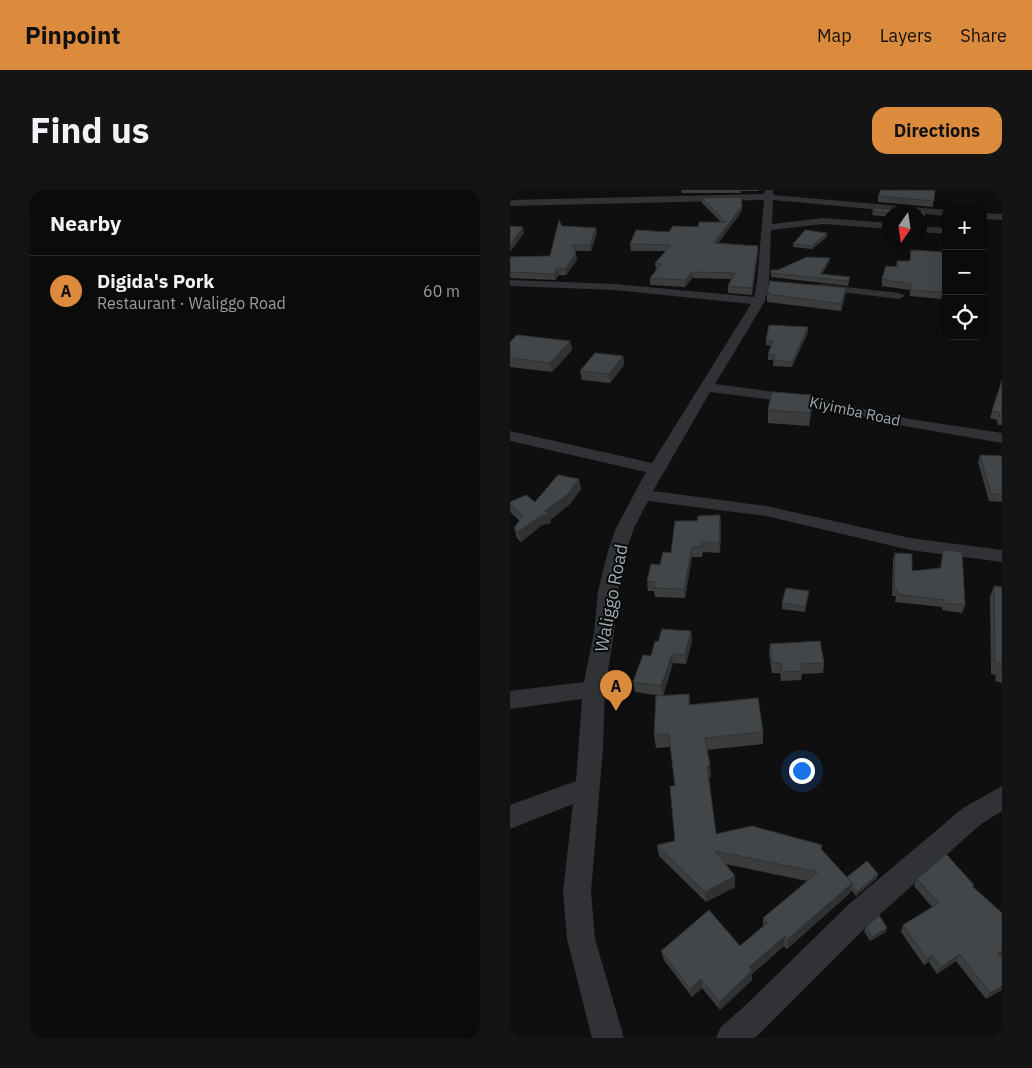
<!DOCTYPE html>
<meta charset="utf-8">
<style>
body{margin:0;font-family:"IBM Plex Sans",sans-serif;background:#141415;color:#f1f3f6}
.controls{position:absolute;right:15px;top:15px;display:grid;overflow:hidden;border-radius:10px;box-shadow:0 5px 20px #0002}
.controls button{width:45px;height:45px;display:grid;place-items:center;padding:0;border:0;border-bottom:1px solid #2b2b2d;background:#0b0b0c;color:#f1f3f6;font:25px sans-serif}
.compass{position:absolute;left:372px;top:15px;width:45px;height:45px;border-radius:50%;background:#0b0b0c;box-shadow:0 5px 20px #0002;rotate:193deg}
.you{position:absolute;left:291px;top:580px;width:18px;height:18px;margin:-12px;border:4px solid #fff;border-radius:50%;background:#1a73e8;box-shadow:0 0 0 8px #1a73e833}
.badge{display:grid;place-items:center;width:32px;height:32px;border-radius:50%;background:#dc8a3c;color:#111;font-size:16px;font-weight:700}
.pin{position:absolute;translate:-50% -41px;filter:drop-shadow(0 1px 2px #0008)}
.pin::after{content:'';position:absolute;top:26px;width:18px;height:15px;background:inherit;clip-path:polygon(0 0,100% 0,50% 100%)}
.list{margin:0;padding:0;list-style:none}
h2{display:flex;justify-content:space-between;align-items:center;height:65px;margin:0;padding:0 20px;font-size:21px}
h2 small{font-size:16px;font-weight:400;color:#9a9b9d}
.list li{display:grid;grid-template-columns:32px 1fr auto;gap:15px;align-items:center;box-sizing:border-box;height:70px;padding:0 20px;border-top:1px solid #2b2b2d}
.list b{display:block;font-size:19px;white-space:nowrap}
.list p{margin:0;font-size:16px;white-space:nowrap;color:#9a9b9d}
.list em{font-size:16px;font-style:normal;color:#9a9b9d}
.icon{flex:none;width:28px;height:28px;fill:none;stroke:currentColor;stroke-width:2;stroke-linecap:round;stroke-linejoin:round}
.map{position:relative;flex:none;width:492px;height:848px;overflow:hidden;border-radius:15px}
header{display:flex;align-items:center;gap:30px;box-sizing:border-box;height:70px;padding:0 25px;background:#dc8a3c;color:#111}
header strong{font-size:24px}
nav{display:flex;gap:28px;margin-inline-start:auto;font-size:18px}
.intro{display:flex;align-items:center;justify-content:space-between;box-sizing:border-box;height:120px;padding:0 30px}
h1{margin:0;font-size:35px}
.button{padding:12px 22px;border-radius:15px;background:#dc8a3c;color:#111;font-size:18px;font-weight:700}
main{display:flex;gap:30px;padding:0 30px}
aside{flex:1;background:#0b0b0c;border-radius:15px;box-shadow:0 5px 20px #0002}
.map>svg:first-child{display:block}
</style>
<header>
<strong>Pinpoint</strong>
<nav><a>Map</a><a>Layers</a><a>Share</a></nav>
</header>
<div class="intro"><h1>Find us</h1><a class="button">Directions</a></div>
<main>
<aside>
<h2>Nearby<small></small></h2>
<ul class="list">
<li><span class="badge">A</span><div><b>Digida's Pork</b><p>Restaurant · Waliggo Road</p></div><em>60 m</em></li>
</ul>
</aside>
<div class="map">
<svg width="492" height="848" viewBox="0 0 492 848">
<rect width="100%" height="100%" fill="#0f0f10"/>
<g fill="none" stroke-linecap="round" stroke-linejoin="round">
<g fill="#313235" fill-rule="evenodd">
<polygon points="255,0 263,0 263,5 436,20 436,26 263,10 262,34 313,28 380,33 380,39 313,34 261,40 259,92 255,111 205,194 296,206 400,229 492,243 492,253 400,237 296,214 200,202 143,301 256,316 400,348 492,360 492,372 400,360 256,326 138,311 124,338 116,361 108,401 104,443 95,499 93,558 81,702 85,749 114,848 82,848 57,749 53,702 63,614 0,639 0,615 66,591 72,509 0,519 0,501 74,492 84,443 88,401 98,361 106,338 136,282 0,251 0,241 142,273 241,114 105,100 0,96 0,90 105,94 244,107 247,92 254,10 0,16 0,10 254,4"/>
<polygon points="473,23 492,24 492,30 473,29"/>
<polygon points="410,36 436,38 436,44 410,42"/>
<polygon points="310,94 389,103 395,106 389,109 306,99 304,97 306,95"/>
<polygon points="492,596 492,621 471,634 359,734 245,848 206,848 211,837 240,811 339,714 453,618"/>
</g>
</g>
<g fill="#3a3c3e">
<polygon points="171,0 248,0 248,1 231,1 231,3 172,3"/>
<polygon points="424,1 423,17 368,12 368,6"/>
<polygon points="231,7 232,21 208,53 248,62 242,105 218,103 218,96 221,89 182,88 175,97 140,95 140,88 147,80 146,80 145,73 156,61 121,61 120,54 159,42 188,37 211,32 192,13 192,8"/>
<polygon points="364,18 415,22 415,26 411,31 410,31 410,22 380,22 380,27 362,25"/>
<polygon points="52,36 86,38 87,43 81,61 65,61 67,70 56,85 49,85 45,90 0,88 0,67 40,66"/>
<polygon points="317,47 302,59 283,57 283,54"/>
<polygon points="401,60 436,83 431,109 400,106 400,100 372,96 372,89 386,76 387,71 400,71"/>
<polygon points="320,68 319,72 312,84 340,87 338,96 261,87 261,80 268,80"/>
<polygon points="336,98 335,106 331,121 257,112 257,102"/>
<polygon points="298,137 298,142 282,177 263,176 263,170 258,170 258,164 261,156 256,155 256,150"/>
<polygon points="60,151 62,160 42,182 0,177 0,152"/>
<polygon points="113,166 114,175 100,193 72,190 70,181"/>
<polygon points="492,190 492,235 488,235 487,230 480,228"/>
<polygon points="302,218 299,236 258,233 258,220"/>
<polygon points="470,265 492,266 492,312 479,311 468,272"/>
<polygon points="69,289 71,299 60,314 40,330 41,333 32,335 11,352 7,348 4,338 10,331 1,323 0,320 0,312 25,312"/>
<polygon points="211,335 210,363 193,362 192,367 182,367 175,408 145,407 144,401 138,401 137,391 161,363"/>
<polygon points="433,360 455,415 452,423 432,420 432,417 385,412 386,406 382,406 383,370 385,363 402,381 430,378"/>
<polygon points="484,396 492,397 492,493 485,491 486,485 481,484 480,407"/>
<polygon points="299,401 295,422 272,419 272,413"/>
<polygon points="181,441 182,451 176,474 163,473 153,506 179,504 180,515 253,542 253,554 197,560 201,587 198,588 206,644 312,655 311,660 337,687 367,688 346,706 341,700 340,703 277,759 274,756 242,784 242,790 210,820 192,798 182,807 154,770 151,761 230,756 253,737 253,728 297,691 215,674 225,697 196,712 149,666 147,655 165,651 165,596 160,557 146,558 144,545 152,506 125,502 123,492 141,466 148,452"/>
<polygon points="260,454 314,473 313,483 292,484 291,490 271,491 270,483 262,483 259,464"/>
<polygon points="407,689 463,696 491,766 492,768 492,800 476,809 446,771 427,784 419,772 414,775 391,742 393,735 422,717 404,696"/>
<polygon points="356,737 376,742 360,751 354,741"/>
</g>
<g fill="#2f3132">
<polygon points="232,16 232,21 204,59 204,53"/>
<polygon points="13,37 14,43 0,62 0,55"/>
<polygon points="86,38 87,43 81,61 80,55"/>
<polygon points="317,43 317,47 302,59 302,56"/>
<polygon points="248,56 248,62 242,105 242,98"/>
<polygon points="66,64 67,70 56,85 55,79"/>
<polygon points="320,68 319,72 310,88 310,84"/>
<polygon points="47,79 49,85 45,90 44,84"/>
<polygon points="182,82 182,88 175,97 175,90"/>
<polygon points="336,98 335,106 331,121 331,114"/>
<polygon points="298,137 298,142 282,177 282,172"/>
<polygon points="60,151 62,160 42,182 40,173"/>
<polygon points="113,166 114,175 100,193 99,184"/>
<polygon points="302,205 302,218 299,236 300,223"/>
<polygon points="69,289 71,299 60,314 40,330 41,333 32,335 11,352 8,342"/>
<polygon points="210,325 211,335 210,363 209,353"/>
<polygon points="182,357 182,367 175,408 174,399"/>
<polygon points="181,441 182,451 176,474 175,465"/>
<polygon points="162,464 163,473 153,506 151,496"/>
<polygon points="200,575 201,587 198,588 197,576"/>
<polygon points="368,684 367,688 346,706 347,702"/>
<polygon points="225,686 225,697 196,712 195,702"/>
<polygon points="342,693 340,703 277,759 278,749"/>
<polygon points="377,738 376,742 360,751 362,747"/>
<polygon points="275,746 274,756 242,784 242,790 210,820 209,812 239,777"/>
<polygon points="492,761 492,766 484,770 488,763"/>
<polygon points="450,764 446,771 427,784 431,777"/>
<polygon points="422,765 419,772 414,775 417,769"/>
<polygon points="191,789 192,798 182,807 180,799"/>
<polygon points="492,796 492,800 476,809 480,803"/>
</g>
<g fill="#434648" stroke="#2f3132">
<polygon points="371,0 425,0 424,11 368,6"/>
<polygon points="231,7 232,16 204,53 248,56 242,98 218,96 225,83 182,82 175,90 140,88 151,74 145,73 161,55 120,54 126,40 159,42 163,36 188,37 189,32 216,32 192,8"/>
<polygon points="364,18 415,22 412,27 410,27 410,22 380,22 380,23 362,21"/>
<polygon points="49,30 52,36 86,38 80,55 62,55 66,64 55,79 47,79 44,84 0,82 0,67 40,66"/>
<polygon points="0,36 13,37 0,55"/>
<polygon points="295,40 317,43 302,56 283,54"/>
<polygon points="401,60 436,62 436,83 432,102 401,100 401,94 372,89 376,76 388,77 387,71 400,71"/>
<polygon points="297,67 320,68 310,84 340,87 338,91 261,83 261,80 268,80"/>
<polygon points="260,91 336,98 331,114 258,104 260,102 257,102"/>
<polygon points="259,135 298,137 282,172 263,170 265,165 258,164 263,151 256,150"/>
<polygon points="7,145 60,151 40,173 0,168 0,152"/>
<polygon points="85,163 113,166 99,184 70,181"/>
<polygon points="492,190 492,228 490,227 489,222 482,221"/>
<polygon points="262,202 302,205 300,223 258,220"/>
<polygon points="470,265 492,266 492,304 481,304"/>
<polygon points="48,285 69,289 58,304 35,321 38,324 30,326 8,342 4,338 13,326 0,315 0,312 16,305 25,312"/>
<polygon points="210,325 209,353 192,352 192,357 182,357 174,399 144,398 145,392 137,391 141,374 150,375 153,362 161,363 165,331 187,331 188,326"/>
<polygon points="433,360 452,362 455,415 434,413 434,410 387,404 387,399 384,398 385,363 402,364 402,381 431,378"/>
<polygon points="484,396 492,397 492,481 490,480 490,473 485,472"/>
<polygon points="276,398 299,401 295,417 272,413"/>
<polygon points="152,439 181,441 175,465 162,464 151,496 123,492 133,465 141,466 145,451 148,452"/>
<polygon points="310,451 314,473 291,474 292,481 272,482 271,473 262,473 260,454"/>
<polygon points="179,504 179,515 248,508 253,542 195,548 200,575 197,576 206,644 242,636 312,655 311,659 342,693 278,749 275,746 239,777 242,781 209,812 191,789 180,799 151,761 199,720 230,756 257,733 253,728 308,682 205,661 225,686 195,702 147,655 165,651 160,596 165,596 159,544 144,545 146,506"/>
<polygon points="436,664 464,695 462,696 492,723 492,761 488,763 492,768 492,796 480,803 450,764 431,777 422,765 417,769 393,735 429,713 407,689"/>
<polygon points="357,671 368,684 347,702 342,696 342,693 337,687"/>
<polygon points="369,725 377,738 362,747 356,737"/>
</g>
<g text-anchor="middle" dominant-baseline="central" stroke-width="4" stroke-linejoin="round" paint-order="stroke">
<g font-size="15" fill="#a2a9b0" stroke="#0a0b0b">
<text transform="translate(345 221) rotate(12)">Kiyimba Road</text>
</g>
<g font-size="18" fill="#a2a9b0" stroke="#0a0b0b">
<text transform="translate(101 408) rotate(-79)">Waliggo Road</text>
</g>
</g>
</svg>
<div class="controls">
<button>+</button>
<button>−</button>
<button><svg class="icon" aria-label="locate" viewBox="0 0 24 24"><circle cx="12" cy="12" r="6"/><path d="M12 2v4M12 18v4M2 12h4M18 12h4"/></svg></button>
</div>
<svg class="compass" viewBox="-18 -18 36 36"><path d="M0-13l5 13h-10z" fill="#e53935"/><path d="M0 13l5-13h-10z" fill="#9a9b9d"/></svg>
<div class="you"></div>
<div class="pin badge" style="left:106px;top:521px">A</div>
</div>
</main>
